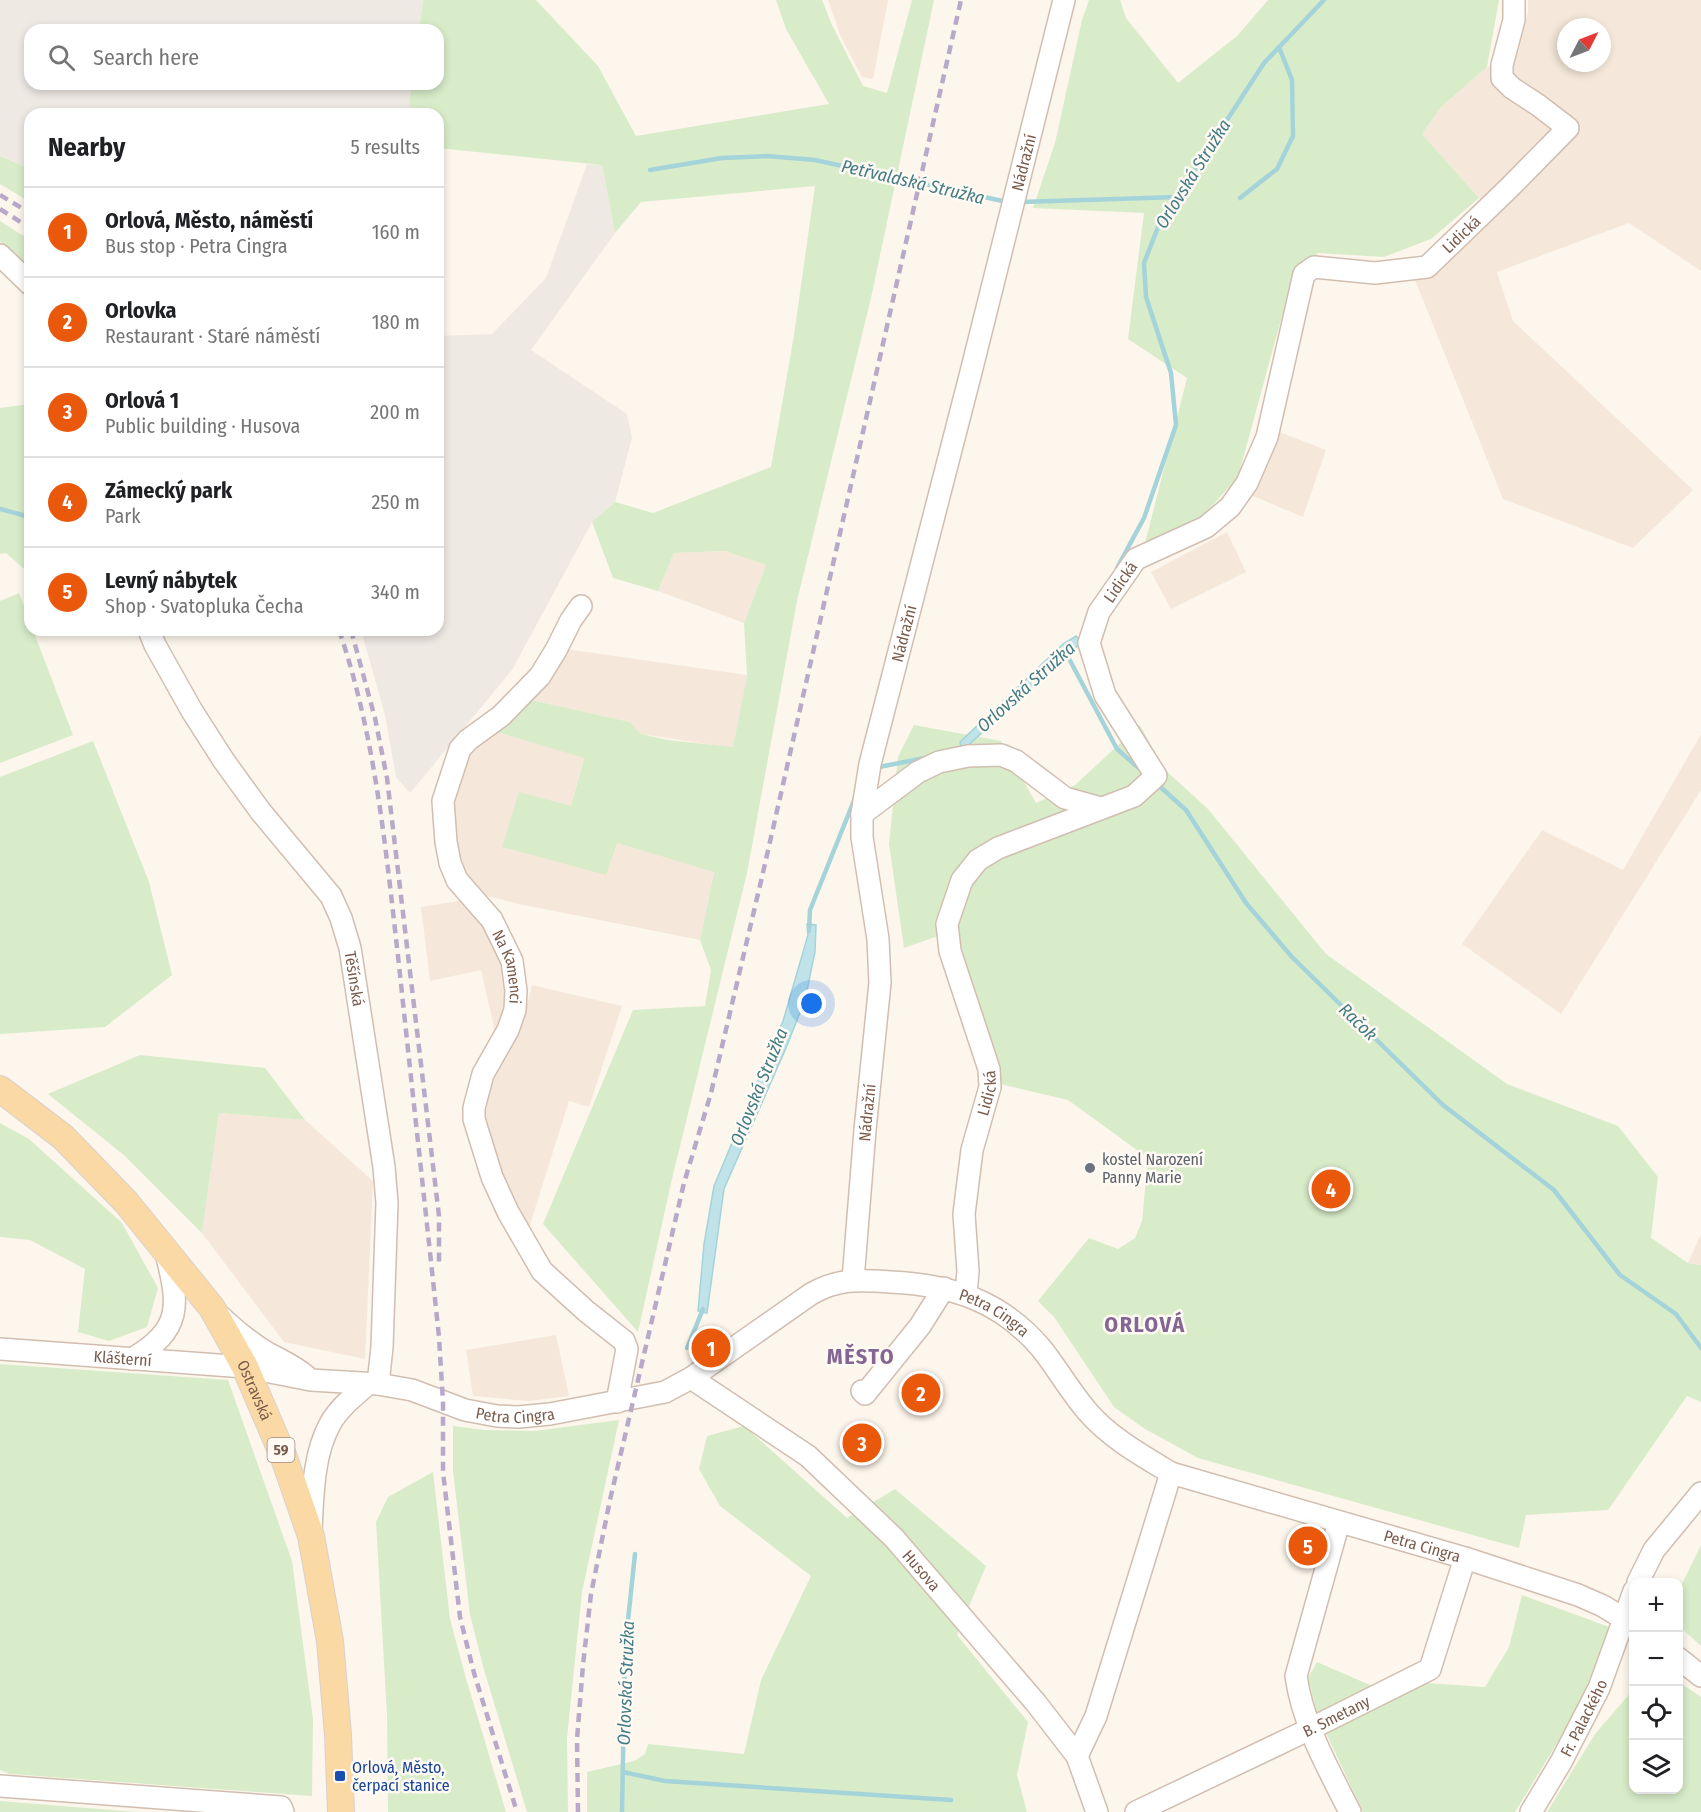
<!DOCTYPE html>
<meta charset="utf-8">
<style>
body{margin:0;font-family:"Fira Sans Condensed",sans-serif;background:#f2f2f2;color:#202124}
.controls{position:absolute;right:18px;bottom:18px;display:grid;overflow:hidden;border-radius:12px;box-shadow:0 3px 9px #0003}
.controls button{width:54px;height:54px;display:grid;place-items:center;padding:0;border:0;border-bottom:2px solid #e0e0e0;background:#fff;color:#202124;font:30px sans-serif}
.compass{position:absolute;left:1557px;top:18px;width:54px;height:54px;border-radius:50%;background:#fff;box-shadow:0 3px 9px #0003;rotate:48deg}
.you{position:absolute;left:812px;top:1004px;width:21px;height:21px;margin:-15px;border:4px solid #fff;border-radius:50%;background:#1a73e8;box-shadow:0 0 0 9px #1a73e833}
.badge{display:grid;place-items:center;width:39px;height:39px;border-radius:50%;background:#ea580c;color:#fff;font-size:20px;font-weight:700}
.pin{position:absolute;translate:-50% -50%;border:3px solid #fff;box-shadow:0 2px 6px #0006}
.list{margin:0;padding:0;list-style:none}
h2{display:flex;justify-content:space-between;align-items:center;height:78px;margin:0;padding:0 24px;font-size:26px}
h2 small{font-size:20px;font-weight:400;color:#757577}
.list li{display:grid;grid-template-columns:39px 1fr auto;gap:18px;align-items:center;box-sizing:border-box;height:90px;padding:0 24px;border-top:2px solid #e0e0e0}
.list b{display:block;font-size:22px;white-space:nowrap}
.list p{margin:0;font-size:20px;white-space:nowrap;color:#757577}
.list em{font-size:20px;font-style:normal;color:#757577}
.icon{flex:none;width:33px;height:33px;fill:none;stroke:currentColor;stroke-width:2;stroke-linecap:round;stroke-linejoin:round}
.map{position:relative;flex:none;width:1701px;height:1812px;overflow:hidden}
.search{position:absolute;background:#fff;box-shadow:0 3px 9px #0003;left:24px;top:24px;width:420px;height:66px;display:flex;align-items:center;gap:15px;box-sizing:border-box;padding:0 21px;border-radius:18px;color:#757577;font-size:22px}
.panel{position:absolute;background:#fff;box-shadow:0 3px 9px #0003;left:24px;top:108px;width:420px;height:528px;border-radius:18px}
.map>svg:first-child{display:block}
</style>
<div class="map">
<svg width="1701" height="1812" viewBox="0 0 1701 1812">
<rect width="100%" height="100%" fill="#fdf6ec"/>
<g fill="#f5e8da" fill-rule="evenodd">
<polygon points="828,0 888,0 873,79 862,77 841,37"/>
<path d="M 1528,0 L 1701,0 L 1701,271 L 1629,223 L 1497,272 L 1513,321 L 1693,490 L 1633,548 L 1503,499 L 1415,280 L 1438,273 L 1497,215 L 1479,198 L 1422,134 L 1441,107 L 1487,67 L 1518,54 L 1528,12 ZM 1566,27 L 1602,27 L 1602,63 L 1566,63 Z"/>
<polygon points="1277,431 1326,450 1303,517 1253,496"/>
<polygon points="1227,532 1246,572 1171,609 1151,572"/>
<polygon points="725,551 766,565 744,623 658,591 674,553"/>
<polygon points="566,649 747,675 733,748 641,734 630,722 531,700"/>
<polygon points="494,731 584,757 571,806 617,843 714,871 700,940 519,904 475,893 459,857 449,815 460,772 469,756"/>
<polygon points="1701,734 1701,790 1561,1014 1462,944 1542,830 1623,870"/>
<polygon points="465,900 498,940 512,997 496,1036 481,970 430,981 421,907"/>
<polygon points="532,985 622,1006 589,1107 569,1101 527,1234 505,1194 484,1118 488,1098 497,1071 517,1037 523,1022"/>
<polygon points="219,1113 305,1120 373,1181 365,1359 284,1342 202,1233"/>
<polygon points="1701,1234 1701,1265 1688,1263"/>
<polygon points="556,1335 569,1396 529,1401 473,1396 466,1350"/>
</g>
<g fill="#efe9e4">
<polygon points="0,0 423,0 419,30 30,30 30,84 412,84 408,114 30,114 30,169 0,156"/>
<polygon points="587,164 602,165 615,233 531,350 627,414 632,438 615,502 592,522 512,670 410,793 396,777 385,715 361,630 438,630 438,336 492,334 546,278"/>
</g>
<g fill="#d8ecc9">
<polygon points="423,0 536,0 598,66 636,136 829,104 786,29 776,0 822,0 832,25 863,86 887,93 912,0 934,0 871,298 797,601 747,873 672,1179 638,1332 543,1224 633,1010 705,1006 711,970 700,940 714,872 617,843 606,875 502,847 519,792 571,806 584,758 494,731 531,700 630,722 641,734 668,740 733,747 747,675 744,623 766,565 725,551 674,553 658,591 613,578 592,522 615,502 653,513 771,467 794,335 815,186 641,202 615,233 602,165 438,148 438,114 408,114 412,84 438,84 438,30 419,30"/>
<polygon points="1089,0 1120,0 1126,18 1178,83 1237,36 1268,0 1499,0 1487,67 1441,107 1422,134 1479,198 1431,239 1384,257 1318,253 1291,283 1238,477 1204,515 1143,551 1187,378 1128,339 1144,213 1033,208 1055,143 1082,20"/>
<polygon points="0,156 30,169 30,202 0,184"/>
<polygon points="0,221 30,240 30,271 0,241"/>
<polygon points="30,404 30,574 6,553 0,554 0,408"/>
<polygon points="19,593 30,622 30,630 33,630 73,735 0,763 0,601"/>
<polygon points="914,725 1001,741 1036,803 1075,785 1140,725 1163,768 1208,809 1326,954 1507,1084 1618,1126 1658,1177 1651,1238 1688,1263 1701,1265 1701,1402 1687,1396 1608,1510 1526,1515 1519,1548 1198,1458 1145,1429 1114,1407 1054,1317 1038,1301 1089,1238 1118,1249 1135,1238 1142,1221 1148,1158 1068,1100 1000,1084 955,930 904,948 889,844 898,757"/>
<polygon points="93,741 149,882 172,975 105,1027 0,1034 0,777"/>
<polygon points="140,1055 265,1068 305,1120 219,1113 202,1233 125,1156 48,1094"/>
<polygon points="0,1123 29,1139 122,1223 158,1288 147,1327 109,1341 78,1332 85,1269 30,1240 0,1237"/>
<polygon points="0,1364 228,1380 292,1561 313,1719 312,1796 10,1774 0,1770"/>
<polygon points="619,1420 582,1592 567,1738 568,1812 527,1812 484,1670 470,1615 453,1471 453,1426 485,1430 534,1431"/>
<polygon points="744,1426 847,1518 895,1489 986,1566 957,1635 1028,1722 1017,1775 1027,1812 587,1812 587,1772 634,1761 645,1754 648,1744 744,1754 761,1680 811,1576 720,1506 699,1469 707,1436"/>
<polygon points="433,1472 450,1619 465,1675 506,1812 388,1812 387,1715 376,1522 388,1497"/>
<polygon points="1701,1545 1701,1646 1679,1626 1679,1590"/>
<polygon points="1522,1595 1612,1628 1573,1717 1515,1812 1363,1812 1318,1716 1308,1678 1317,1662 1386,1692 1428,1683 1485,1687 1509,1647"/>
<polygon points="1679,1682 1701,1697 1701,1812 1547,1812 1595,1734 1633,1690 1634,1790 1678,1790"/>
<polygon points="0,1801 137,1812 0,1812"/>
</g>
<g fill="#bfe3e8" stroke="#a5d3da" stroke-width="1.5">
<polygon points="1076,636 1081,642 1070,654 965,748 961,746 960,742 1063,644"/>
<polygon points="807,924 816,925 815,952 805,1000 786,1048 724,1189 707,1313 698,1311 704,1244 714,1186 783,1021 808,935"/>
</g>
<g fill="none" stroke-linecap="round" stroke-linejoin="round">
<g stroke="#a5d3da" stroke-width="4.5">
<polyline points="650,170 722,158 767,156 815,160 1007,202"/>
<polyline points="1240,198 1277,169 1293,136 1292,80 1279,47"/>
<polyline points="1021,202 1177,197"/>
<polyline points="0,509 30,517"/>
<polyline points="1117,568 1144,518 1176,425 1171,373 1146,297 1144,263 1162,217 1177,197 1264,63 1324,0"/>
<polyline points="1066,653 1117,749 1142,771"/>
<polyline points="874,768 925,758"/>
<polyline points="1157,784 1186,810 1246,903 1292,957 1443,1105 1554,1190 1620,1275 1676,1314 1701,1348"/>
<polyline points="809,931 810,910 855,798"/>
<polyline points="687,1348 703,1309"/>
<polyline points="623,1772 665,1781 951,1800"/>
<polyline points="622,1812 625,1649 635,1554"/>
</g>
<g stroke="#d1beb0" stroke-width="24">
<g id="minor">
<polyline points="0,255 30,284"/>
<path id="s1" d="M 581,606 L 571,620 L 556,650 L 540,676 L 501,716 L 468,740 L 460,749 L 443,801 L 446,842 L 450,863 L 457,880 L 492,920 L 512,961 L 516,991 L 515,1010 L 508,1030 L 483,1074 L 474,1108 L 474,1119 L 492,1177 L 508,1212 L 542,1271 L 586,1311 L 624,1341 L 627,1349 L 617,1402"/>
<path id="s2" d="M 149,630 L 155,645 L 192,711 L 224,761 L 261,812 L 331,896 L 341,918 L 350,948 L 384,1167 L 387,1203 L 382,1347 L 378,1384"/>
<polyline points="862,814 918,772 939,762 968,756 1001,755 1016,761 1065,798 1101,808"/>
<path id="s3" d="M 853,1280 L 865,1130 L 880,983 L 878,939 L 862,837 L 862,814 L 870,764 L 970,376 L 1064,0"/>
<path id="s4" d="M 966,1294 L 968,1271 L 964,1214 L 972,1150 L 990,1087 L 989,1069 L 950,951 L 947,924 L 962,880 L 978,860 L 998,848 L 1134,796 L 1156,776 L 1105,695 L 1089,643 L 1099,612 L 1136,559 L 1206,527 L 1230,507 L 1247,483 L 1267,437 L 1304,274 L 1314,267 L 1375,273 L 1427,267 L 1510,187 L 1568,128 L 1538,105 L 1512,88 L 1502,78 L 1502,65 L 1514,20 L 1514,0"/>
<path d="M 221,1317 C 235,1330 249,1342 266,1352 C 280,1360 293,1365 306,1376"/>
<path id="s5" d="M 0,1349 L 245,1367 L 311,1380 L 378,1384 L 412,1390 L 465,1410 L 497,1416 L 518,1417 L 550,1414 L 665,1392 L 691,1378 L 811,1294 C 839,1278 859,1280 891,1282 C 951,1285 1000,1300 1041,1348 C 1057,1368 1070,1391 1087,1411 C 1109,1437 1141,1455 1171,1473 L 1465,1558 L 1578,1595 L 1603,1606 L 1634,1625"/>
<path d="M 132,1359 C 183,1329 179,1305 166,1253"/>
<path id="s6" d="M 691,1378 L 808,1456 L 894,1538 L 1036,1703 L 1077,1756 L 1097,1812"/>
<polyline points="862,1391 865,1394 920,1326 944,1288"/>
<path d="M 1339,1522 L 1296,1676 C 1303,1725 1328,1768 1350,1812"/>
<path d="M 311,1529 C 313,1495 313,1455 330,1424 C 338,1409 355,1395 368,1384"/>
<polyline points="1638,1582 1654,1550 1701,1493"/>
<polyline points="1678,1658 1701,1676"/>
<polyline points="1077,1756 1096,1716 1171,1473"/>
<polyline points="0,1786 281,1807 283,1812"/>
<path id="s7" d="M 1136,1812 L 1310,1729 L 1430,1669 L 1465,1558"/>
<path id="s8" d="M 1531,1812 L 1561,1762 L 1599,1688 L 1634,1591"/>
</g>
</g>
<g stroke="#dad1cd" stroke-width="28">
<g id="major">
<path id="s9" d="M 0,1089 L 63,1137 L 126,1202 L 212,1308 L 245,1367 L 283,1455 L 311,1536 L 330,1641 L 338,1735 L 341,1812"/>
</g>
</g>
<use href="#minor" stroke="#fff" stroke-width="21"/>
<use href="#major" stroke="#fbd9a5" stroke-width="26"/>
<g stroke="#b9a8c9" stroke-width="4.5" stroke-dasharray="9 6" stroke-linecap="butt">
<polyline points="0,195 30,213"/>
<polyline points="0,209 30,228"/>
<path d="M 339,630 C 376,738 386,852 399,965 C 412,1089 426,1213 439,1337 L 443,1402 L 443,1472 L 460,1617 L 474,1673 L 517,1812"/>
<polyline points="351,630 375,718 387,778 439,1216 439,1264"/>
<polyline points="578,1812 577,1739 583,1665 591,1594 610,1500 684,1183 711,1093 762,877 961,0"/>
</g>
</g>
<circle fill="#6b7280" stroke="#fffaf3" stroke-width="2" cx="1090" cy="1168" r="6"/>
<rect fill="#1a4fb4" stroke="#fffaf3" stroke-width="2" x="334" y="1770" width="12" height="12" rx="3"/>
<g text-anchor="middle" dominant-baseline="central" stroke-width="5" stroke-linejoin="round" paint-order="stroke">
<rect fill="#fffaf3" stroke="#a28b7f" stroke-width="1.5" x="267.5" y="1438" width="27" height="24" rx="4.5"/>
<g font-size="15" font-weight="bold" fill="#7a5c4d">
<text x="281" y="1450">59</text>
</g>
<g font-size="16" fill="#7a5c4d" stroke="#fffaf3">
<text stroke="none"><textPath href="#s3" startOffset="1140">Nádražní</textPath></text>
<text stroke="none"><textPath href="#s4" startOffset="1426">Lidická</textPath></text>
<text stroke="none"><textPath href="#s4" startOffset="870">Lidická</textPath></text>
<text stroke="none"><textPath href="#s3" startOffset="654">Nádražní</textPath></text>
<text stroke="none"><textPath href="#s1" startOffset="429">Na Kamenci</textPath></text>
<text stroke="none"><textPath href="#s2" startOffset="410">Těšínská</textPath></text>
<text stroke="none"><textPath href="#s4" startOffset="204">Lidická</textPath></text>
<text stroke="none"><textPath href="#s3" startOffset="168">Nádražní</textPath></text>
<text stroke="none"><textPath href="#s5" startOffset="1042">Petra Cingra</textPath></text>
<text stroke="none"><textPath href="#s5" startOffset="123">Klášterní</textPath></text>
<text stroke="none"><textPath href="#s9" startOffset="399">Ostravská</textPath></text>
<text stroke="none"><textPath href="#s5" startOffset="522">Petra Cingra</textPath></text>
<text stroke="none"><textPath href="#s5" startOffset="1546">Petra Cingra</textPath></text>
<text stroke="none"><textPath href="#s6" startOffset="302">Husova</textPath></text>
<text stroke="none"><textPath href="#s7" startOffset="222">B. Smetany</textPath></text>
<text stroke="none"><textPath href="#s8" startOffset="108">Fr. Palackého</textPath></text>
</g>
<g font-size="16" fill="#5b616d" stroke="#fffaf3" text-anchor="start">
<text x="1102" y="1159">kostel Narození<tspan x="1102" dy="18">Panny Marie</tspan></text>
</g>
<g font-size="16" fill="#164399" stroke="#fffaf3" text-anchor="start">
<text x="352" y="1767">Orlová, Město,<tspan x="352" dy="18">čerpací stanice</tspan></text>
</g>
<g font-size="18" font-style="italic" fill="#437c86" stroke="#fffaf3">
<text transform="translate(1193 174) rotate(-58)">Orlovská Stružka</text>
<text transform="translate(913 182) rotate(13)">Petřvaldská Stružka</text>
<text transform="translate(1026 687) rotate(-42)">Orlovská Stružka</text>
<text transform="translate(1358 1022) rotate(44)">Račok</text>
<text transform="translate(759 1087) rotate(-68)">Orlovská Stružka</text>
<text transform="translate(626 1683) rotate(-88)">Orlovská Stružka</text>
</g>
<g font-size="22" font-weight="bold" letter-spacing="1.5" fill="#846695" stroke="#fffaf3">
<text x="1145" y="1324">ORLOVÁ</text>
<text x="861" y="1356">MĚSTO</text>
</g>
</g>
</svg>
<div class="controls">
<button>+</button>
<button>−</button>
<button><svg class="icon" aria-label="locate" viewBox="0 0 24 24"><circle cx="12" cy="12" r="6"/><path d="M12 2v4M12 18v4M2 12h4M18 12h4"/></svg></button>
<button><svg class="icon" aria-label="layers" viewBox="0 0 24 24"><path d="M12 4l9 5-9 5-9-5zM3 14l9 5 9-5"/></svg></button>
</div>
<svg class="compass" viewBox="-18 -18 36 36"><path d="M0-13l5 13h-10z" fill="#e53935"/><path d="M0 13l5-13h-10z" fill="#757577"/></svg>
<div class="you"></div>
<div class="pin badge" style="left:711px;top:1348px">1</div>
<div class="pin badge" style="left:921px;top:1393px">2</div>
<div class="pin badge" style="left:862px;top:1443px">3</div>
<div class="pin badge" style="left:1331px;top:1189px">4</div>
<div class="pin badge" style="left:1308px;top:1546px">5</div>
<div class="search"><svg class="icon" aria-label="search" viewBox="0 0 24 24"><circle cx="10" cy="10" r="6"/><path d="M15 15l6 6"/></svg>Search here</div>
<section class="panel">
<h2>Nearby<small>5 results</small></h2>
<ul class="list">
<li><span class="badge">1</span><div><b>Orlová, Město, náměstí</b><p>Bus stop · Petra Cingra</p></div><em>160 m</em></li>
<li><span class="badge">2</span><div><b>Orlovka</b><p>Restaurant · Staré náměstí</p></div><em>180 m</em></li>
<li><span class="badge">3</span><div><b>Orlová 1</b><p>Public building · Husova</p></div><em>200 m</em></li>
<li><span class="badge">4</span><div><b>Zámecký park</b><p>Park</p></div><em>250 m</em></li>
<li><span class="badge">5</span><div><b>Levný nábytek</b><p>Shop · Svatopluka Čecha</p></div><em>340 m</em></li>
</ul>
</section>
</div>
